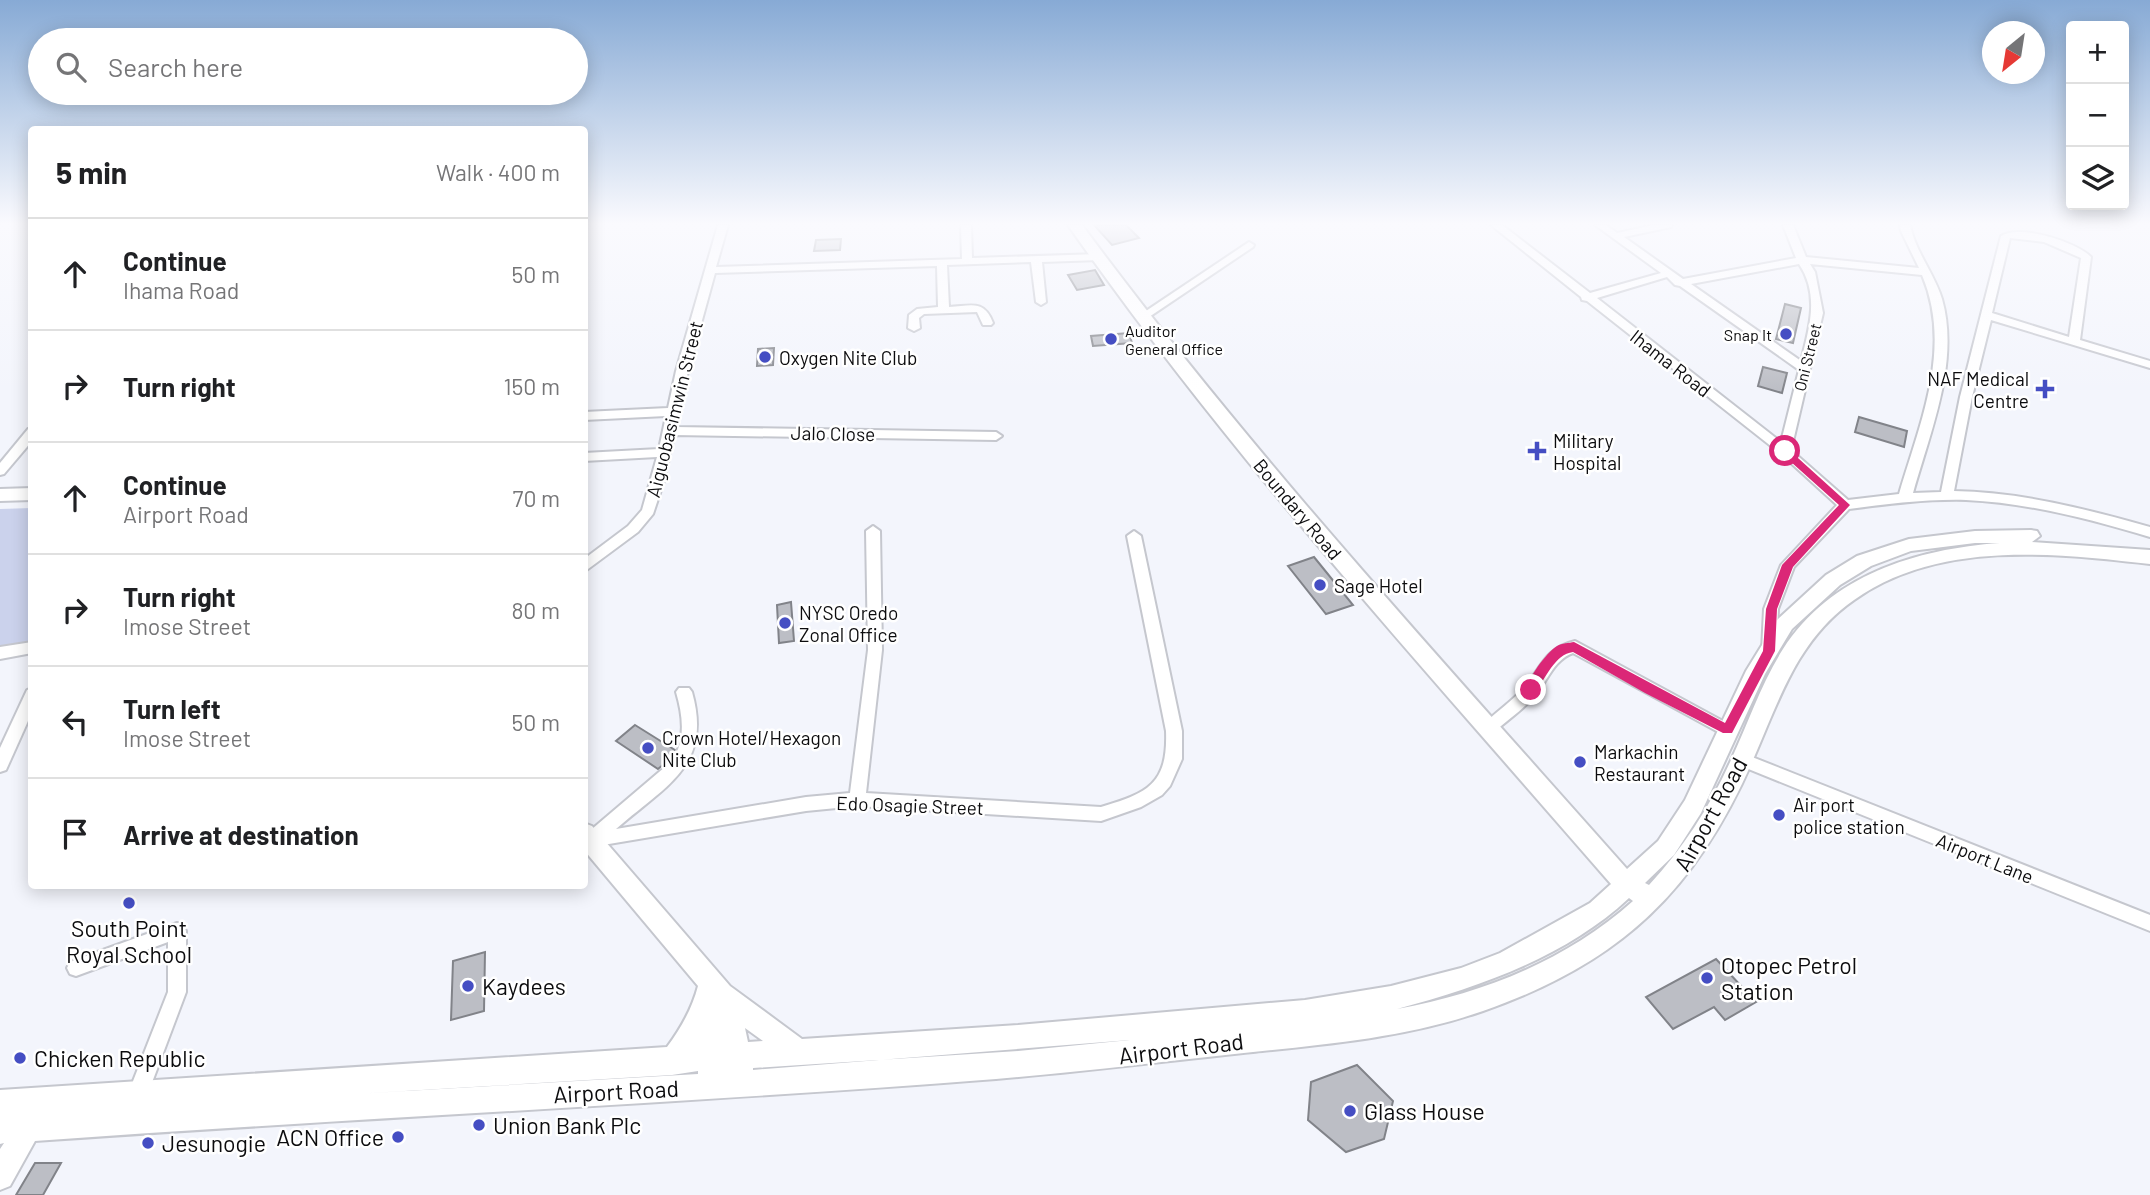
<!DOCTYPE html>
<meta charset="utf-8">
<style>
body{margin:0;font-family:Barlow,sans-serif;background:#f6f6f6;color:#202124}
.controls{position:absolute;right:21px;top:21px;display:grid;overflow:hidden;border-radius:7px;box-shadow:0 4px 18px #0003}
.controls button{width:63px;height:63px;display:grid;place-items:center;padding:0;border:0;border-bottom:2px solid #e0e0e0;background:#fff;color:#202124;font:35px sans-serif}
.compass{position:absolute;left:1982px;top:21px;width:63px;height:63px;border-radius:50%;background:#fff;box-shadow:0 4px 18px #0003;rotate:210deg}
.stop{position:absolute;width:21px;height:21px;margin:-16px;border:5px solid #db2777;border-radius:50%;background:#fff}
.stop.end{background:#db2777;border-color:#fff;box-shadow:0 2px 7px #0008}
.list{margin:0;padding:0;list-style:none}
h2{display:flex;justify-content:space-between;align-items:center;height:91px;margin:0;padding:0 28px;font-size:30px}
h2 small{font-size:23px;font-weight:400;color:#757577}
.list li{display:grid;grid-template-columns:46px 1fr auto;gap:21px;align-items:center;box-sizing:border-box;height:112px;padding:0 28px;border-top:2px solid #e0e0e0}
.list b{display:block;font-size:26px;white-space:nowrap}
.list p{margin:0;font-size:23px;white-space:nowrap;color:#757577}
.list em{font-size:23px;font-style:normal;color:#757577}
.icon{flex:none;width:38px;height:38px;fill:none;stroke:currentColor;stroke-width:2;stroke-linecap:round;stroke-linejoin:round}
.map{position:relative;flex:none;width:2150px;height:1195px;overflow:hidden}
.search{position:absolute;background:#fff;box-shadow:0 4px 18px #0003;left:28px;top:28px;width:560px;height:77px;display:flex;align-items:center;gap:18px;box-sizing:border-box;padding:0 24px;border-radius:38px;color:#757577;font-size:26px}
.panel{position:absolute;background:#fff;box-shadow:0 4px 18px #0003;left:28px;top:126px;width:560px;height:763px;border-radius:7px}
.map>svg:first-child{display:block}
</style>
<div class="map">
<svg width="2150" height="1195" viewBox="0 0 2150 1195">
<rect width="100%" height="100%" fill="#f3f5fc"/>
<polygon fill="#cbd2ec" points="32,508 31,641 0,647 0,509"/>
<g fill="#bcbec5" stroke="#818389" stroke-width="2">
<polygon points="1094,225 1126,225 1139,238 1112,245"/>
<polygon points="841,239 840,250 814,251 816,240"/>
<polygon points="1095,270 1104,285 1077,290 1068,275"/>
<polygon points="1785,304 1801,308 1793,343 1776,339"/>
<polygon points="1129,333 1132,343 1093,346 1091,336"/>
<polygon points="774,348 773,365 757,366 758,349"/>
<polygon points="1763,367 1787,373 1782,393 1758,386"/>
<polygon points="1859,417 1907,431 1904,447 1855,432"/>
<polygon points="1314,557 1353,605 1326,614 1288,566"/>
<polygon points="791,602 794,641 779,643 777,605"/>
<polygon points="635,725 675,750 670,759 658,769 616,741"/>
<polygon points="485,952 484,1011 451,1020 453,961"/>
<polygon points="1716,959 1756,1002 1725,1020 1714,1007 1673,1029 1646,997"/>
<polygon points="1357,1065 1393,1101 1384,1139 1346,1152 1308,1120 1311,1082"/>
<polygon points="35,1163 61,1163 43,1195 16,1195"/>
</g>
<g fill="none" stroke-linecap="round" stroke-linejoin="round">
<g stroke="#c5c7ce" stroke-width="4">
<g id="street">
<path d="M 718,225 L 728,225 L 716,267 L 962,259 L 961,225 L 971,225 L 972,258 L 1100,254 L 1105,257 L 1100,260 L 1042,262 L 1046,302 L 1041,305 L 1036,302 L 1031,262 L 947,265 L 949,307 C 971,306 984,299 993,323 L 991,325 L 983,325 L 977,312 L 924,314 L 919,318 L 920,328 L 914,331 L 908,328 L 909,315 L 917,309 L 938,307 L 937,266 L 715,273 L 688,371 L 676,427 L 996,432 L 1002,436 L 996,440 L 674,435 L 664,481 L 653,514 L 638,532 L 584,572 L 584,559 L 628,526 L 642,510 L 657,457 L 584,461 L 584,453 L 659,449 L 666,416 L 584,420 L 584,412 L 668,408 L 676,371 Z"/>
<path d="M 1491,225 L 1502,225 L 1590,293 L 1661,273 L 1595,225 L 1606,225 L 1617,233 L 1654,225 L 1672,225 L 1671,227 L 1624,237 L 1683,279 L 1796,258 L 1783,225 L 1793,225 L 1806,257 L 1919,268 L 1901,231 L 1900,225 L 1910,225 C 1915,251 1934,273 1942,299 C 1960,362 1930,432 1913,493 L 1941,492 L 1960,397 L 2001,236 C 2020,224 2076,242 2091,257 L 2080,340 L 2150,361 L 2150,368 L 1991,320 L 1972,397 L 1954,491 C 2021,492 2086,509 2150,527 L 2150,537 C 2090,519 2029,503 1966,500 C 1927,499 1888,504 1849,509 L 1794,567 L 1778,609 L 1776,651 L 1774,655 L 1764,655 L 1762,651 L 1764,609 L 1781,565 L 1837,505 L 1781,454 L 1587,301 L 1582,300 L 1581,297 ZM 2010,238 L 2044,242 L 2081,258 L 2069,337 L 1992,313 ZM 1799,264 C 1820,295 1809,329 1801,361 L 1691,284 ZM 1810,264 L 1922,275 C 1953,348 1920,423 1899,494 L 1848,500 L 1791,450 L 1823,313 L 1815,272 ZM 1667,277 L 1675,285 L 1680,286 L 1799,370 L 1781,442 L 1597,298 Z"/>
<polygon points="1249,242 1254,245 1253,247 1146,319 1142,320 1137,317"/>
<polygon points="32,428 32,441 4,474 0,475 0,463 28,429"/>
<path d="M 873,526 L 880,531 L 882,650 L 866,793 L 1101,807 C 1148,793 1168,784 1166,731 L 1127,536 L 1134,531 L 1141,536 L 1182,731 L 1182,759 L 1170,786 L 1162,795 L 1141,807 L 1101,821 L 857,806 L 806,811 L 591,847 L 585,845 L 585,835 L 672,761 C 686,740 683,716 676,692 L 679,688 L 689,688 L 692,692 C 713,766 665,786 616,829 L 806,797 L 850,793 L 868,650 L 866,531 Z"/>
<path d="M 1575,641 L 1732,726 L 1735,730 L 1732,734 L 1727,736 L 1722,734 L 1573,653 C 1553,660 1547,683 1533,698 C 1522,710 1508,720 1495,731 L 1490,733 L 1485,731 L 1482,727 L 1485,723 C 1497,711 1511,702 1523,689 C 1542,668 1543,649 1575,641 Z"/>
<polygon points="32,642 32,653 0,659 0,647"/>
<polygon points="32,688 32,712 6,770 0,772 0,748 27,690"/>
<polygon points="1742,753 2150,915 2150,931 1736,764 1734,759 1736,754"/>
<polygon points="177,923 183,925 186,931 186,992 145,1101 138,1104 131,1101 128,1094 168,992 168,942 76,976 70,974 67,968 70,962"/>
</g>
</g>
<g stroke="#c5c7ce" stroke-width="4">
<g id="secondary">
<path d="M 1068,225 L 1082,225 C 1249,451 1440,658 1627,869 L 1658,841 L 1685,800 L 1746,671 L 1778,619 L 1826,575 L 1857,556 L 1909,539 L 1975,531 L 2031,530 L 2037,531 L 2040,536 L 2032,542 L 2150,550 L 2150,564 C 2054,553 1938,540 1854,600 C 1799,638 1780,697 1755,755 C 1698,889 1621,963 1483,1011 C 1409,1037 1330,1044 1253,1052 C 1167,1061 1082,1072 996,1079 C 676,1104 355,1118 35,1141 L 10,1186 L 0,1190 L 0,1149 L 4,1143 L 0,1144 L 0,1090 L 667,1047 C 681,1028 692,1009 698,986 L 584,850 L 584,823 L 592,826 L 730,986 L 802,1039 L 1018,1025 L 1305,1000 L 1391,986 L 1461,968 L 1500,953 L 1590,903 L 1611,884 C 1425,669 1231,458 1068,225 ZM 1975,543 L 2000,543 C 1916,549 1831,575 1783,649 C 1761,684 1748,723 1731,760 C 1710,807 1683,848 1649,885 L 1645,883 L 1674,855 L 1701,813 L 1765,674 L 1792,629 L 1840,585 L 1871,566 L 1911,551 ZM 1629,898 L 1633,901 C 1567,960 1484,993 1397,1009 C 1479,987 1566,957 1629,898 ZM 745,1028 L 763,1041 L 748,1042 ZM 1130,1040 L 753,1070 L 753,1068 L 1018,1051 ZM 698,1071 L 698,1074 L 354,1094 L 672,1075 Z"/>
<polygon points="32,488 32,500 0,501 0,489"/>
</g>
</g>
<use href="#street" fill="#fff" fill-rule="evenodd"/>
<use href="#secondary" fill="#fff" fill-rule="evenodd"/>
</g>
<linearGradient id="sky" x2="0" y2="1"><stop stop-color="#87aad5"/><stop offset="0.57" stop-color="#fafafe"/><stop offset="1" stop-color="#fafafe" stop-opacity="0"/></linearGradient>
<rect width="2150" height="392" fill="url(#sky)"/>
<path fill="#db2777" d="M 1781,449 L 1788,449 L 1850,505 L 1793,567 L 1777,609 L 1775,651 L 1732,733 L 1723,733 L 1645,693 L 1573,652 C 1555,654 1545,679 1535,693 L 1527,693 C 1525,681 1546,653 1557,646 C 1562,643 1569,643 1574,642 L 1725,723 L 1763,651 L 1766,609 L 1782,565 L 1839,505 L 1781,453 Z"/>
<g fill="#454ec3" stroke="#fff" stroke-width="2.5">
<circle cx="1786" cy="334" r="7"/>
<circle cx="1111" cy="339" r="7"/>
<circle cx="765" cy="357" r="7"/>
<path d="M2041.5 378.5h7v7h7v7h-7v7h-7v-7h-7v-7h7z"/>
<path d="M1533.5 440.5h7v7h7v7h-7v7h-7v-7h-7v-7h7z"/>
<circle cx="1320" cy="585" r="7"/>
<circle cx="785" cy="623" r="7"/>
<circle cx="648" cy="748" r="7"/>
<circle cx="1580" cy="762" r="7"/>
<circle cx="1779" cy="815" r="7"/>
<circle cx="129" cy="903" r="7"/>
<circle cx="1707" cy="978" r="7"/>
<circle cx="468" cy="986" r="7"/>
<circle cx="20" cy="1058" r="7"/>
<circle cx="1350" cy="1111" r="7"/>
<circle cx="479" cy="1125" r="7"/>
<circle cx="398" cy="1137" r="7"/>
<circle cx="148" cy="1143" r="7"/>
</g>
<g text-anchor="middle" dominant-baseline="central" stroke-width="5" stroke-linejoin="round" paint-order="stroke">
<g font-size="16" fill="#0c0c0e" stroke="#fff" text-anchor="start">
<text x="1125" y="330">Auditor<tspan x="1125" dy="18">General Office</tspan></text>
<text x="1772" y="334" text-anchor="end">Snap It</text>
</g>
<g font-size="16" fill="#0c0c0e" stroke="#fff">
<text transform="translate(1807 357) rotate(-76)">Oni Street</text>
</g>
<g font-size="19" fill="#0c0c0e" stroke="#fff" text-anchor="start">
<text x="779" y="357">Oxygen Nite Club</text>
<text x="2029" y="378" text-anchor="end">NAF Medical<tspan x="2029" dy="22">Centre</tspan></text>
<text x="1553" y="440">Military<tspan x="1553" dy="22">Hospital</tspan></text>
<text x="1334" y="585">Sage Hotel</text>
<text x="799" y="612">NYSC Oredo<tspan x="799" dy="22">Zonal Office</tspan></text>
<text x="662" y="737">Crown Hotel/Hexagon<tspan x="662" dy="22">Nite Club</tspan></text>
<text x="1594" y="751">Markachin<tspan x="1594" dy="22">Restaurant</tspan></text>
<text x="1793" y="804">Air port<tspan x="1793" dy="22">police station</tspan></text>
</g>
<g font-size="19" fill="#0c0c0e" stroke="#fff">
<text transform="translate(1671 363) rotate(38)">Ihama Road</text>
<text transform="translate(674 409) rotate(-76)">Aiguobasimwin Street</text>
<text transform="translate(833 433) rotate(1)">Jalo Close</text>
<text transform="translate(1298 509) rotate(50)">Boundary Road</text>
<text transform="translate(910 805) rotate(2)">Edo Osagie Street</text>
<text transform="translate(1985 858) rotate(22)">Airport Lane</text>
</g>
<g font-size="23" fill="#0c0c0e" stroke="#fff">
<text transform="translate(1710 814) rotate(-61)">Airport Road</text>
<text transform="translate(1181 1048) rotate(-7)">Airport Road</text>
<text transform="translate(616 1091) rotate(-3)">Airport Road</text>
</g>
<g font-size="23" fill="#0c0c0e" stroke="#fff" text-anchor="start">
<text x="129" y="928" text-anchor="middle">South Point<tspan x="129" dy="26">Royal School</tspan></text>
<text x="1721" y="965">Otopec Petrol<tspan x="1721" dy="26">Station</tspan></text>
<text x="482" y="986">Kaydees</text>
<text x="34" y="1058">Chicken Republic</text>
<text x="1364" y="1111">Glass House</text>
<text x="493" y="1125">Union Bank Plc</text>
<text x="384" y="1137" text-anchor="end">ACN Office</text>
<text x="162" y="1143">Jesunogie</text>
</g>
</g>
</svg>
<div class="controls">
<button>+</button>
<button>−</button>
<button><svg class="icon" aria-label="layers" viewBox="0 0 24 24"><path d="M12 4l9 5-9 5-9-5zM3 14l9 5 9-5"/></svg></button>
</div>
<svg class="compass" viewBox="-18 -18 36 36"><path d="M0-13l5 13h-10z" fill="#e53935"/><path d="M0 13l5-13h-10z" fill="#757577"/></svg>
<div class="stop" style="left:1785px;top:451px"></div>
<div class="stop end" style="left:1531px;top:690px"></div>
<div class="search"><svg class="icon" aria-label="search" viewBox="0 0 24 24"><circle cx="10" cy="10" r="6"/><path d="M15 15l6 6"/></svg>Search here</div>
<section class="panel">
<h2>5 min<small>Walk · 400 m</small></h2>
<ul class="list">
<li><svg class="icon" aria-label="ahead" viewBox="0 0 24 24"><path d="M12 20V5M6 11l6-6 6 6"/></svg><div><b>Continue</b><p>Ihama Road</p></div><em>50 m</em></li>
<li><svg class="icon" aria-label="right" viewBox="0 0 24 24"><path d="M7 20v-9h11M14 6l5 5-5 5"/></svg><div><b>Turn right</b></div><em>150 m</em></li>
<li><svg class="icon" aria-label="ahead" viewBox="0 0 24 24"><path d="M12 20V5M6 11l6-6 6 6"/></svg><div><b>Continue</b><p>Airport Road</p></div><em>70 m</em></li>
<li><svg class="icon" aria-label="right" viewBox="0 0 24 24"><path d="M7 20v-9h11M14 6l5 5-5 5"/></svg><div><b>Turn right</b><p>Imose Street</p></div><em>80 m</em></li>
<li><svg class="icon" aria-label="left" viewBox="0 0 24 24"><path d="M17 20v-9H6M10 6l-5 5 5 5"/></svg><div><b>Turn left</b><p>Imose Street</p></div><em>50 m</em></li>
<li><svg class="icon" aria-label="arrive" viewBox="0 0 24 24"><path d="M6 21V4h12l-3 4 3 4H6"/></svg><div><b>Arrive at destination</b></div></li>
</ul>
</section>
</div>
